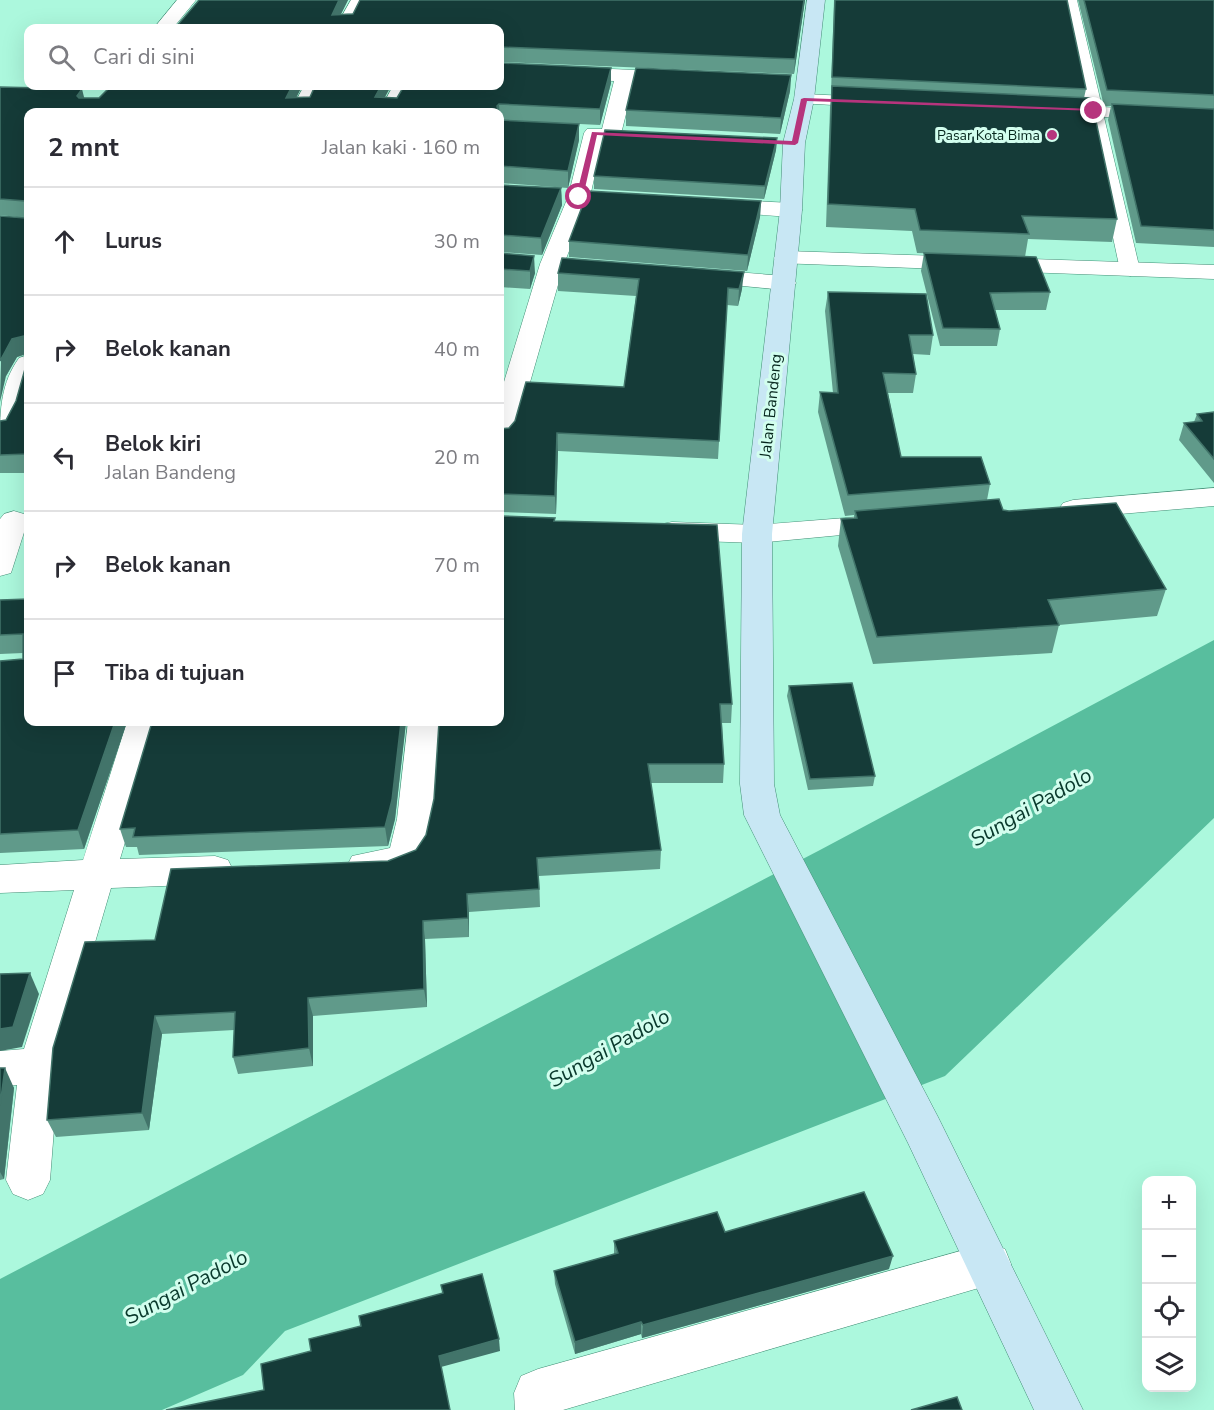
<!DOCTYPE html>
<html lang="id">
<meta charset="utf-8">
<style>
body{margin:0;font-family:"Nunito Sans",sans-serif;background:#f7f7f7;color:#2b2b33}
.controls{position:absolute;right:18px;bottom:18px;display:grid;overflow:hidden;border-radius:12px;box-shadow:0 6px 24px #0002}
.controls button{width:54px;height:54px;display:grid;place-items:center;padding:0;border:0;border-bottom:2px solid #e1e1e2;background:#fff;color:#2b2b33;font:30px sans-serif}
.stop{position:absolute;width:18px;height:18px;margin:-14px;border:4px solid #b6347d;border-radius:50%;background:#fff}
.stop.end{background:#b6347d;border-color:#fff;box-shadow:0 2px 6px #0008}
.list{margin:0;padding:0;list-style:none}
h2{display:flex;justify-content:space-between;align-items:center;height:78px;margin:0;padding:0 24px;font-size:26px}
h2 small{font-size:20px;font-weight:400;color:#7c7c81}
.list li{display:grid;grid-template-columns:39px 1fr auto;gap:18px;align-items:center;box-sizing:border-box;height:108px;padding:0 24px;border-top:2px solid #e1e1e2}
.list b{display:block;font-size:22px;white-space:nowrap}
.list p{margin:0;font-size:20px;white-space:nowrap;color:#7c7c81}
.list em{font-size:20px;font-style:normal;color:#7c7c81}
.icon{flex:none;width:33px;height:33px;fill:none;stroke:currentColor;stroke-width:2;stroke-linecap:round;stroke-linejoin:round}
.map{position:relative;flex:none;width:1214px;height:1410px;overflow:hidden}
.search{position:absolute;background:#fff;box-shadow:0 6px 24px #0002;left:24px;top:24px;width:480px;height:66px;display:flex;align-items:center;gap:15px;box-sizing:border-box;padding:0 21px;border-radius:12px;color:#7c7c81;font-size:22px}
.panel{position:absolute;background:#fff;box-shadow:0 6px 24px #0002;left:24px;top:108px;width:480px;height:618px;border-radius:12px}
.map>svg:first-child{display:block}
</style>
<div class="map">
<svg width="1214" height="1410" viewBox="0 0 1214 1410">
<rect width="100%" height="100%" fill="#acf8dd"/>
<polygon fill="#58be9e" points="1214,640 1214,818 945,1076 285,1331 243,1375 162,1410 0,1410 0,1279 820,850"/>
<g fill="none" stroke-linecap="round" stroke-linejoin="round">
<g stroke="#438e76" stroke-width="1">
<g id="lane">
<polygon points="1063,0 1077,0 1102,107 1214,113 1214,123 1104,117 1140,270 1137,274 1130,276 1120,270 1087,116 1056,114 1048,109 1056,104 1085,106"/>
<polygon points="804,94 868,97 876,102 868,107 798,103 796,99 798,95"/>
</g>
</g>
<g stroke="#438e76" stroke-width="1">
<g id="street">
<polygon points="177,0 196,0 173,28 154,28"/>
<polygon points="351,0 369,0 353,28 335,28"/>
<polygon points="500,64 678,72 685,74 688,78 685,82 678,84 634,82 621,134 618,138 603,138 590,197 564,264 514,438 510,444 500,446 500,395 540,264 568,197 584,133 587,129 602,129 614,81 500,76"/>
<polygon points="304,86 324,86 310,112 290,112"/>
<polygon points="393,86 413,86 399,112 379,112"/>
<polygon points="717,199 791,203 799,205 802,210 799,215 791,217 709,211 706,206 709,201"/>
<polygon points="786,251 1214,265 1214,279 778,263 774,258 778,253"/>
<polygon points="699,269 784,276 793,278 796,283 793,288 784,290 691,281 687,276 691,271"/>
<path d="M 28,355 C 31,383 26,413 10,437 L 0,439 C 0,409 1,383 19,358 Z"/>
<polygon points="1214,488 1214,506 1073,518 1063,515 1059,509 1063,503 1073,500"/>
<polygon points="14,511 24,514 28,520 11,573 0,576 0,519 4,514"/>
<polygon points="884,515 894,518 899,524 894,530 757,543 672,540 662,538 657,531 662,524 672,522 757,525"/>
<polygon points="127,722 161,722 120,859 215,856 228,860 233,870 228,880 215,884 111,888 59,1065 50,1180 43,1194 28,1200 13,1194 6,1180 17,1085 0,1087 0,1051 24,1049 74,890 0,893 0,865 83,860"/>
<path d="M 408,722 L 441,722 C 439,748 435,852 418,866 C 402,880 371,882 352,876 L 347,866 L 352,856 L 390,848 L 397,819 Z"/>
<polygon points="989,1243 1005,1249 1011,1264 1005,1279 989,1285 563,1410 515,1410 514,1393 521,1376 538,1369"/>
</g>
</g>
<g stroke="#438e76" stroke-width="1">
<polygon id="secondary" points="807,0 825,0 814,99 805,143 802,210 772,534 774,784 780,815 938,1117 1083,1410 1034,1410 908,1143 744,815 740,784 742,534 780,210 783,143 794,99"/>
</g>
<use href="#lane" fill="#fff" fill-rule="evenodd"/>
<use href="#street" fill="#fff" fill-rule="evenodd"/>
<use href="#secondary" fill="#c8e7f4" fill-rule="evenodd"/>
</g>
<g fill="#609a8a">
<polygon points="199,0 348,0 341,14 805,0 794,74 500,62 500,28 175,28"/>
<polygon points="834,0 1067,0 1086,89 1084,98 1117,219 1112,242 1028,239 1025,257 917,253 912,231 826,227 830,107 832,93 831,93"/>
<polygon points="1078,0 1214,0 1214,247 1136,243 1108,120 1111,106 1104,106"/>
<polygon points="611,68 611,83 600,125 500,120 579,124 579,140 568,188 500,183 500,112 28,112 28,473 0,473 0,421 6,420 16,401 25,369 24,355 17,357 6,376 25,218 0,215 0,87 85,98 99,98 126,88 302,86 296,98 385,97 397,98"/>
<polygon points="791,75 790,91 780,134 626,126 626,110"/>
<polygon points="777,138 776,150 764,199 594,189 594,176"/>
<polygon points="500,185 561,188 562,205 542,255 500,252"/>
<polygon points="761,201 760,217 747,271 569,257 569,241"/>
<polygon points="500,253 535,273 530,289 500,287"/>
<polygon points="924,253 1050,292 1046,310 995,310 1000,329 997,346 940,346 921,271"/>
<polygon points="562,258 742,289 738,306 727,305 718,459 558,451 556,514 500,512 500,429 509,428 624,387 636,296 558,291 558,273"/>
<polygon points="828,292 933,335 930,355 913,354 916,374 913,393 888,393 901,457 990,484 987,500 1003,510 1166,589 1157,616 1059,625 1052,653 873,664 838,546 841,519 854,518 854,515 845,516 818,412 820,392 833,393 825,311"/>
<polygon points="1214,412 1214,483 1179,440 1184,423 1194,422 1197,414"/>
<polygon points="555,521 732,704 731,723 722,723 724,764 723,783 651,783 661,850 660,869 539,876 540,907 469,912 469,937 425,939 427,1007 313,1016 313,1066 238,1074 233,1057 234,1030 162,1034 149,1130 56,1137 47,1120 155,940 388,861 416,850 426,835 434,799"/>
<polygon points="0,600 127,722 84,849 0,853 0,661 23,659 23,653 0,654"/>
<polygon points="789,686 875,776 873,786 808,790 787,696"/>
<polygon points="152,722 413,722 406,722 395,819 388,846 139,855 137,847 126,847 120,829"/>
<polygon points="0,1068 14,1088 4,1179 0,1180"/>
<polygon points="725,1232 889,1269 642,1338 641,1334 575,1354 555,1284 554,1271 614,1254 614,1241"/>
</g>
<g fill="#42746a">
<polygon points="339,0 348,0 334,28 332,15"/>
<polygon points="804,0 805,0 794,74 795,59"/>
<polygon points="611,68 611,83 600,125 600,109"/>
<polygon points="791,75 790,91 780,134 781,118"/>
<polygon points="292,86 302,86 289,112 286,98"/>
<polygon points="381,86 391,86 377,112 375,97"/>
<polygon points="82,89 86,105 77,96"/>
<polygon points="499,104 500,120 500,112 497,112 497,106"/>
<polygon points="579,124 579,140 568,188 568,171"/>
<polygon points="777,138 776,150 764,199 765,186"/>
<polygon points="561,188 562,205 542,255 541,238"/>
<polygon points="761,201 760,217 747,271 748,255"/>
<polygon points="534,256 535,273 530,289 530,271"/>
<polygon points="744,272 742,289 738,306 739,289"/>
<polygon points="24,336 28,353 17,357 6,376 0,402 1,359 12,339"/>
<polygon points="557,433 558,451 556,514 555,496"/>
<polygon points="115,722 127,722 84,849 78,830"/>
<polygon points="401,722 406,722 395,819 388,846 385,827"/>
<polygon points="467,894 469,912 469,937 468,918"/>
<polygon points="423,921 425,939 427,1007 424,989"/>
<polygon points="30,973 39,994 22,1047 0,1051 0,1029"/>
<polygon points="308,998 313,1016 313,1066 309,1048"/>
<polygon points="155,1016 162,1034 149,1130 142,1113"/>
<polygon points="5,1068 14,1088 4,1179 0,1172 0,1106"/>
<polygon points="893,1256 889,1269 642,1338 643,1325"/>
<polygon points="641,1322 641,1334 575,1354 575,1342"/>
<polygon points="499,1339 500,1351 441,1367 439,1356"/>
</g>
<g fill="#153b38" stroke="#42746a" stroke-width="1.5">
<polygon points="199,0 339,0 332,15 353,14 360,0 804,0 795,59 500,47 500,28 175,28"/>
<polygon points="835,0 1067,0 1086,89 832,77"/>
<polygon points="1084,0 1214,0 1214,95 1107,90"/>
<polygon points="500,63 611,68 600,109 499,104 497,106 498,112 28,112 28,454 0,455 0,421 6,420 16,401 25,369 24,336 12,339 0,361 0,216 25,218 25,201 0,199 0,87 82,89 77,96 79,98 99,98 110,87 126,88 128,86 292,86 286,98 310,97 315,86 381,86 375,97 397,98 404,86 500,86"/>
<polygon points="636,68 791,75 781,118 626,110"/>
<polygon points="832,86 1091,98 1117,219 1022,216 1029,234 920,230 915,209 828,204"/>
<polygon points="1112,104 1214,109 1214,230 1141,226"/>
<polygon points="500,120 579,124 568,171 500,166"/>
<polygon points="605,130 777,138 765,186 594,176"/>
<polygon points="500,185 561,188 541,238 500,235"/>
<polygon points="588,191 761,201 748,255 569,241"/>
<polygon points="500,253 534,256 530,271 500,269"/>
<polygon points="924,253 1036,257 1050,292 990,293 1000,329 943,328"/>
<polygon points="562,258 744,272 739,289 728,288 719,441 557,433 555,496 500,494 500,429 509,428 515,421 526,382 624,387 639,279 558,273"/>
<polygon points="828,292 926,294 933,335 909,335 916,374 883,373 901,457 981,457 990,484 848,495 820,392 838,393"/>
<polygon points="1214,412 1214,459 1184,423 1202,421 1197,414"/>
<polygon points="999,499 1003,510 1009,511 1116,503 1166,589 1048,600 1059,625 877,637 841,519 857,518 855,511"/>
<polygon points="500,516 555,518 554,521 717,525 732,704 720,704 724,764 648,764 661,850 537,858 539,889 467,894 468,918 423,921 424,989 308,998 309,1048 233,1057 235,1012 155,1016 142,1113 47,1120 53,1048 85,942 155,940 171,869 388,861 416,850 426,835 434,799 439,722 500,722"/>
<polygon points="28,599 28,722 115,722 78,830 0,834 0,661 23,659 23,634 0,635 0,600"/>
<polygon points="852,683 875,776 810,779 789,686"/>
<polygon points="152,722 401,722 392,800 385,827 133,837 135,828 120,829"/>
<polygon points="30,973 13,1027 0,1029 0,974"/>
<polygon points="0,1068 5,1068 0,1106"/>
<polygon points="864,1192 893,1256 643,1325 641,1322 575,1342 554,1271 618,1253 614,1241 717,1212 725,1232"/>
<polygon points="482,1274 499,1339 439,1356 450,1410 166,1410 264,1390 261,1364 311,1351 309,1339 361,1326 359,1316 443,1293 441,1285"/>
<polygon points="957,1397 962,1410 911,1410"/>
</g>
<polygon fill="#b6347d" points="804,98 1094,109 1097,111 807,101 798,143 795,145 597,135 583,197 576,197 592,132 792,141 801,99"/>
<circle fill="#b6347d" stroke="#d2feee" stroke-width="2" cx="1052" cy="135" r="6"/>
<g text-anchor="middle" dominant-baseline="central" stroke-width="6" stroke-linejoin="round" paint-order="stroke">
<g font-size="14" fill="#06261d" stroke="#d2feee" text-anchor="end">
<text x="1040" y="135">Pasar Kota Bima</text>
</g>
<g font-size="16" fill="#06261d" stroke="#d2feee">
<text transform="translate(771 406) rotate(-84)">Jalan Bandeng</text>
</g>
<g font-size="21" font-style="italic" fill="#09392c" stroke="#d2feee">
<text transform="translate(1031 807) rotate(-30)">Sungai Padolo</text>
<text transform="translate(609 1048) rotate(-30)">Sungai Padolo</text>
<text transform="translate(186 1287) rotate(-28)">Sungai Padolo</text>
</g>
</g>
</svg>
<div class="controls">
<button>+</button>
<button>−</button>
<button><svg class="icon" aria-label="locate" viewBox="0 0 24 24"><circle cx="12" cy="12" r="6"/><path d="M12 2v4M12 18v4M2 12h4M18 12h4"/></svg></button>
<button><svg class="icon" aria-label="layers" viewBox="0 0 24 24"><path d="M12 4l9 5-9 5-9-5zM3 14l9 5 9-5"/></svg></button>
</div>
<div class="stop" style="left:579px;top:197px"></div>
<div class="stop end" style="left:1094px;top:111px"></div>
<div class="search"><svg class="icon" aria-label="search" viewBox="0 0 24 24"><circle cx="10" cy="10" r="6"/><path d="M15 15l6 6"/></svg>Cari di sini</div>
<section class="panel">
<h2>2 mnt<small>Jalan kaki · 160 m</small></h2>
<ul class="list">
<li><svg class="icon" aria-label="ahead" viewBox="0 0 24 24"><path d="M12 20V5M6 11l6-6 6 6"/></svg><div><b>Lurus</b></div><em>30 m</em></li>
<li><svg class="icon" aria-label="right" viewBox="0 0 24 24"><path d="M7 20v-9h11M14 6l5 5-5 5"/></svg><div><b>Belok kanan</b></div><em>40 m</em></li>
<li><svg class="icon" aria-label="left" viewBox="0 0 24 24"><path d="M17 20v-9H6M10 6l-5 5 5 5"/></svg><div><b>Belok kiri</b><p>Jalan Bandeng</p></div><em>20 m</em></li>
<li><svg class="icon" aria-label="right" viewBox="0 0 24 24"><path d="M7 20v-9h11M14 6l5 5-5 5"/></svg><div><b>Belok kanan</b></div><em>70 m</em></li>
<li><svg class="icon" aria-label="arrive" viewBox="0 0 24 24"><path d="M6 21V4h12l-3 4 3 4H6"/></svg><div><b>Tiba di tujuan</b></div></li>
</ul>
</section>
</div>
